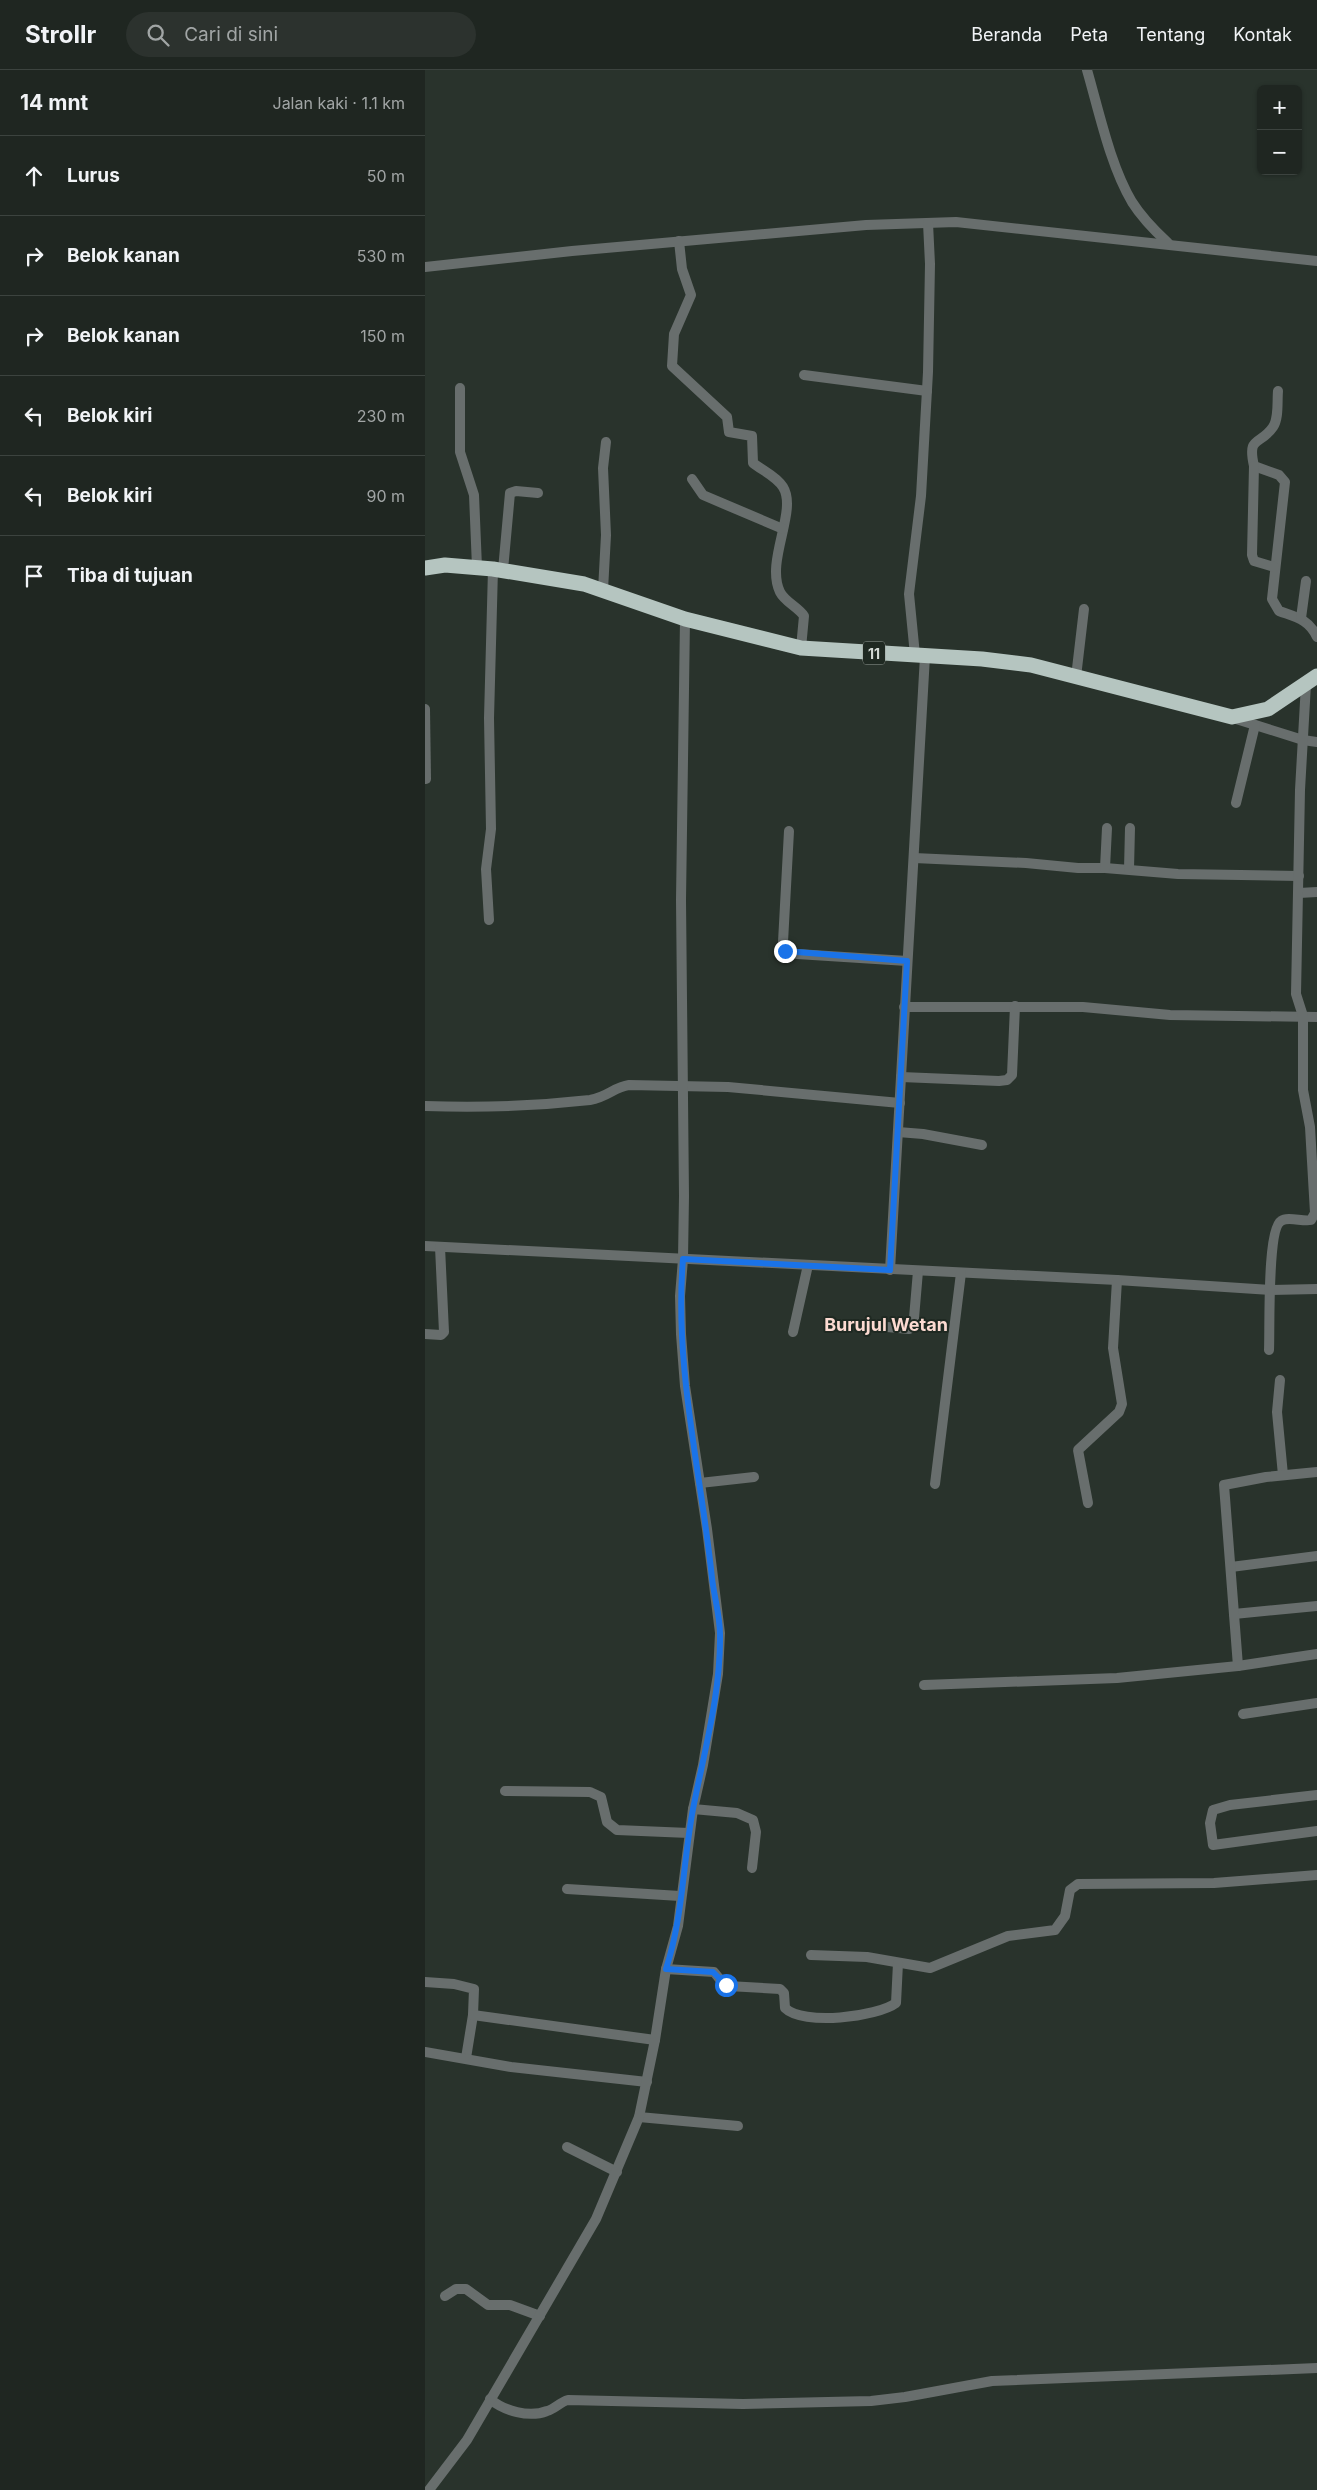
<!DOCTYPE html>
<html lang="id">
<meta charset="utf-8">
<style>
:root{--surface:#1f2621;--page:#2c322e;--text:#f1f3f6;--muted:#a1a5a5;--line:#3c433f}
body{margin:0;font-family:Inter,sans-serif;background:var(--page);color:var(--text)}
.controls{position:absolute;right:15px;top:15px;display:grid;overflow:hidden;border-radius:8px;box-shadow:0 1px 4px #0004}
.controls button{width:45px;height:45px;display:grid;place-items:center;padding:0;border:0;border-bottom:1px solid var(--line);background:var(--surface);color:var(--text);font:25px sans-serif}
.stop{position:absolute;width:15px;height:15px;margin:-11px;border:4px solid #1a73e8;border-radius:50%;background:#fff}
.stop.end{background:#1a73e8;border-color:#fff;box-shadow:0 1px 5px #0008}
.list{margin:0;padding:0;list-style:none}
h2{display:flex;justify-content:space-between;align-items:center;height:65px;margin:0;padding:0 20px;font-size:21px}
h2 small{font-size:16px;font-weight:400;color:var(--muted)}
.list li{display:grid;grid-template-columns:32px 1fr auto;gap:15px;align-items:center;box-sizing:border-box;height:80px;padding:0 20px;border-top:1px solid var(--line)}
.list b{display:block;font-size:19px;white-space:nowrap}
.list em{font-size:16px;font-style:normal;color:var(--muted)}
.icon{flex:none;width:28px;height:28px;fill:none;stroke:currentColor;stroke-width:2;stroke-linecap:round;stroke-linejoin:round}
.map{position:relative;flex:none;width:892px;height:2420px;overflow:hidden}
header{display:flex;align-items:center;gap:30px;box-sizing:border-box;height:70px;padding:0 25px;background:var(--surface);border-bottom:1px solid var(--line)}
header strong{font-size:24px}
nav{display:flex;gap:28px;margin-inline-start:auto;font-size:18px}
.search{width:350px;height:45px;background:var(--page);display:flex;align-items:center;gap:12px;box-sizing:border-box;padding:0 18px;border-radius:28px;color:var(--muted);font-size:19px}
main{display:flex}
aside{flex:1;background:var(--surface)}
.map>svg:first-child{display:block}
</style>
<header>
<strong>Strollr</strong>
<div class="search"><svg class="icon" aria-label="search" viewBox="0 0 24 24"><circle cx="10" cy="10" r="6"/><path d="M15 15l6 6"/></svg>Cari di sini</div>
<nav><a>Beranda</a><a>Peta</a><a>Tentang</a><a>Kontak</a></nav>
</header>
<main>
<aside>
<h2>14 mnt<small>Jalan kaki · 1.1 km</small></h2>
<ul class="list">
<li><svg class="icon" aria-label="ahead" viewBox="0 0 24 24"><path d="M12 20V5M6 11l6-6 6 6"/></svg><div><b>Lurus</b></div><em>50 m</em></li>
<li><svg class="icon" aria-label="right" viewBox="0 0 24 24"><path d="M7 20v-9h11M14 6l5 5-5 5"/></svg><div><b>Belok kanan</b></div><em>530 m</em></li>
<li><svg class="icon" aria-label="right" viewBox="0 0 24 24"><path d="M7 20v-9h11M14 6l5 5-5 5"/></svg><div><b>Belok kanan</b></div><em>150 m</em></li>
<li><svg class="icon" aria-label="left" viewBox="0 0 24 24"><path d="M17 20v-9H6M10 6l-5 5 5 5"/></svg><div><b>Belok kiri</b></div><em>230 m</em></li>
<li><svg class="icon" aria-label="left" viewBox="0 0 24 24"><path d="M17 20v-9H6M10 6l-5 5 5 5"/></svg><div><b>Belok kiri</b></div><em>90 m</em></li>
<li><svg class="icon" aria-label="arrive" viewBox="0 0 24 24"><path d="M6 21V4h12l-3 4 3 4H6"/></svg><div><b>Tiba di tujuan</b></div></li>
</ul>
</aside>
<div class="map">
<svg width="892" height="2420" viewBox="0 0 892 2420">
<rect width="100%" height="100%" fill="#29332c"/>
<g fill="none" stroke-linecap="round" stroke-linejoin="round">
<g stroke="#686e6d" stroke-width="10">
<path d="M 662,0 C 674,41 685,95 707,132 C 717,148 730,161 743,173"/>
<path d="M 254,171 L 257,199 L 266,225 L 249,264 L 247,296 L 302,347 L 304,362 L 327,366 L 328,393 C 338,401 351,406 358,417 C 373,441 340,491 355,522 C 360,532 373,537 379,546 L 376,578"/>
<polyline points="0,197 147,181 441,155 531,152 892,191"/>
<polyline points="379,305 502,321"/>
<polyline points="35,318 35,382 49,425 52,497"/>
<path d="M 853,321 C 852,332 854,348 848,357 C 835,376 822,365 829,396 L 854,405 L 860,412 L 847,529 L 854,541 C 870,547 884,549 892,567"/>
<polyline points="829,396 827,485 829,491 849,497"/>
<polyline points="267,409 278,425 358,459"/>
<polyline points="78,500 85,423 91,421 113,423"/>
<polyline points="178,520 181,465 178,398 181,372"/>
<polyline points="876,548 881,511"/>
<polyline points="490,585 484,524 496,426 503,302 505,194 503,153"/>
<polyline points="651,607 659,539"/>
<polyline points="0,639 1,709"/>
<polyline points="808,648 878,670 892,672"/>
<polyline points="811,733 830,655"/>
<polyline points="364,761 358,872 360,881 372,884 482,891"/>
<polyline points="489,788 601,793 653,798 680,798 753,804 874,806"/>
<polyline points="680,798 682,758"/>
<polyline points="704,799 705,758"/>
<polyline points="874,823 892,822"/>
<polyline points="64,850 61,799 66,759 64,648 68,499"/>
<polyline points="479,937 658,937 745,945 892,947"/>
<polyline points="476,1007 574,1011 582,1010 587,1005 590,936"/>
<path d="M 0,1036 C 54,1038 111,1036 165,1030 C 183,1027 189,1017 204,1015 L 303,1017 L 475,1033"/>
<polyline points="473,1062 498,1064 557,1075"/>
<polyline points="0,1176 692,1210 846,1220 892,1219"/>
<polyline points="465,1200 500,586"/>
<polyline points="440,1255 484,1259 489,1248 493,1201"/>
<polyline points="368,1262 383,1195"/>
<polyline points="0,1264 16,1265 19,1262 15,1177"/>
<path d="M 844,1280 C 845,1260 842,1159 856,1151 C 863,1146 878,1152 886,1150 L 890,1143 L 885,1057 L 878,1020 L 878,946 L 871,924 L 875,720 L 881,614"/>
<polyline points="855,1310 852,1342 858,1405"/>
<polyline points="275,1413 329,1407"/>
<polyline points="510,1414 536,1203"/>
<polyline points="663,1433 653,1380 694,1342 697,1334 688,1278 692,1210"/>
<polyline points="806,1497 892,1486"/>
<polyline points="809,1544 892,1536"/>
<polyline points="813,1596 799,1415 841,1407 892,1402"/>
<polyline points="499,1615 692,1608 813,1596 892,1584"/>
<polyline points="818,1644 892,1633"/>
<polyline points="80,1721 165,1722 176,1727 182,1752 192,1760 264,1763"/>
<polyline points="892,1725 805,1735 788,1740 785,1753 788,1775 892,1761"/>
<polyline points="268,1739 312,1743 328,1750 331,1762 327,1798"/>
<polyline points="142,1819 255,1826"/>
<polyline points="386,1885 442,1887 505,1898 583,1866 630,1860 640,1846 645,1820 653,1814 789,1813 892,1805"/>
<path d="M 241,1899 L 289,1902 L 297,1912 L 303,1916 L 355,1919 L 359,1923 L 360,1938 C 378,1956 452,1947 471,1933 L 473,1893"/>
<polyline points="0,1912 29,1914 49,1919 48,1945 41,1988"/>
<polyline points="48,1945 230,1970"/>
<polyline points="0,1982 86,1997 222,2012"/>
<polyline points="214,2047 313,2056"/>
<polyline points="142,2077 192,2102"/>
<polyline points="20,2226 31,2219 41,2219 63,2235 85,2235 115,2246"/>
<path d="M 65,2329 C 79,2341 104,2348 122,2341 C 130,2339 135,2332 143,2330 L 318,2334 L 446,2331 L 480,2327 L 567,2311 L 892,2298"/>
<polyline points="4,2420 42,2370 171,2149 214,2047 230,1970 241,1899 253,1856 268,1739 278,1695 293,1604 295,1563 282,1459 260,1316 256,1264 255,1226 258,1189 259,1126 256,830 260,549"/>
</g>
<polyline stroke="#b5c5c0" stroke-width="15" points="0,498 20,495 68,499 159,514 260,549 376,578 557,589 606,595 807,647 843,639 892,606"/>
</g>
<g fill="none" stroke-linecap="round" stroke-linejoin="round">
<path stroke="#1a73e8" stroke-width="6" d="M 301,1915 L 288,1902 L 241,1899 C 258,1847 258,1792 268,1739 C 279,1682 296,1623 295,1564 C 295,1546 289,1526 287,1508 C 276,1402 249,1297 258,1189 L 465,1200 L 482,891 L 360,881"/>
</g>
<g text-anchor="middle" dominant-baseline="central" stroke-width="4" stroke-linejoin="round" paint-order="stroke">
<rect fill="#1f2922" stroke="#9da49f" stroke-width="1" x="438" y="571.5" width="22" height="23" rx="4"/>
<g font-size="14" font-weight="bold" fill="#d3d9d5">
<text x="449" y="583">11</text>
</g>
<g font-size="18" font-weight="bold" fill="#fddbd2" stroke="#1f2922">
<text x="461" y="1254">Burujul Wetan</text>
</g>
</g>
</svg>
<div class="controls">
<button>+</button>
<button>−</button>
</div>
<div class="stop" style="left:301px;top:1915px"></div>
<div class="stop end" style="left:360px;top:881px"></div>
</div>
</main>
